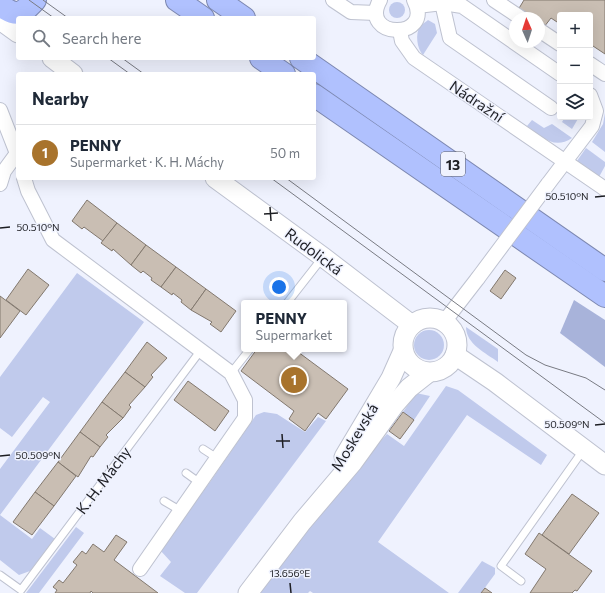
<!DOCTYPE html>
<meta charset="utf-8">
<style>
:root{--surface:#fff;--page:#f6f6f7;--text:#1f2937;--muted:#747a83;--line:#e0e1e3;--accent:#a8732c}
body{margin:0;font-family:Commissioner,sans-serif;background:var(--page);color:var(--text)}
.controls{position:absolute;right:12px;top:12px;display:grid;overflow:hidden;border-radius:4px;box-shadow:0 4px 16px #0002}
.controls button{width:36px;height:36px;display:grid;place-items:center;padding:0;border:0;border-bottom:1px solid var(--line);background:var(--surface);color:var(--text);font:20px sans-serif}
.compass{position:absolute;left:509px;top:12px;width:36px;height:36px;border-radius:50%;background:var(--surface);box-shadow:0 4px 16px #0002;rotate:357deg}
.you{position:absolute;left:279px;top:287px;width:14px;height:14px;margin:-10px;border:3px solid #fff;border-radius:50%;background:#1a73e8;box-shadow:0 0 0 6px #1a73e833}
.badge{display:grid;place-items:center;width:26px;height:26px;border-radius:50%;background:var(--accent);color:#fff;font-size:13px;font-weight:700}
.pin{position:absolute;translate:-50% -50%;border:2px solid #fff;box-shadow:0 1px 4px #0006}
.popup{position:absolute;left:241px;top:300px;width:106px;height:52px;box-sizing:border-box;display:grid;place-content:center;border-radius:4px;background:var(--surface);filter:drop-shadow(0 1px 3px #0005);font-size:13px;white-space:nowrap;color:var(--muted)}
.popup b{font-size:15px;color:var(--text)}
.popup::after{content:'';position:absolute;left:50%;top:100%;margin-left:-8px;border:8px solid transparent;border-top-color:var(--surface)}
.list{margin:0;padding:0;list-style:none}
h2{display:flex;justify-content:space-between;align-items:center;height:52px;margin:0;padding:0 16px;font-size:17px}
h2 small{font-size:13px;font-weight:400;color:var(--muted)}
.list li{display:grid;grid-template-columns:26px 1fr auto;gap:12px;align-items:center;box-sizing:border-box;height:56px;padding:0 16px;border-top:1px solid var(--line)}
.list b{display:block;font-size:15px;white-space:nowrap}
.list p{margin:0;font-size:13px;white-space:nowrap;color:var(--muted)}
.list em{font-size:13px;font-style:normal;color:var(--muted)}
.icon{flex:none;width:22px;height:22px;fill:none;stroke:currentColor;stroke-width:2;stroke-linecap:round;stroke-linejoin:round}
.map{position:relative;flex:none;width:605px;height:593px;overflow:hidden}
.search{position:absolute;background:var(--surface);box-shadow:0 4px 16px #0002;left:16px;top:16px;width:300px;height:44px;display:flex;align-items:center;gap:10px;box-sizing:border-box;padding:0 14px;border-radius:4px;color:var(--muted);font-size:15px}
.panel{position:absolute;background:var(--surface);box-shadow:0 4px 16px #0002;left:16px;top:72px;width:300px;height:108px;border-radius:4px}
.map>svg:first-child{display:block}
</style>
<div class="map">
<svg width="605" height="593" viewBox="0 0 605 593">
<rect width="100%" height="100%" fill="#eff2fe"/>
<g fill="#c0caec">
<circle cx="397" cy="10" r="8"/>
<path d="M 428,20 L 435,24 L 437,33 L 423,55 C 417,49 415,34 420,26 C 422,24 426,22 428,20 Z"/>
<polygon points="605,113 605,152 592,142 603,124"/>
<polygon points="565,117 579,117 572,129 562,122"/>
<path d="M 532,120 L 544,128 L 552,124 L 572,138 C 554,150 542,137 527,126 Z"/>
<polygon points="586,148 605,162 605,166 599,177 577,161"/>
<polygon points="77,273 144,322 0,515 0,469 50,402 43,397 12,437 0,428 0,377"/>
<path d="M 466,327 L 498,349 L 498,362 C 486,353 466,344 466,327 Z"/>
<circle cx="429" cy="345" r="15"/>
<polygon points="446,386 458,390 547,455 541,465 467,415 378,542 449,593 313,593 310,591 308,593 260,593 343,482 387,434 404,446"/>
<polygon points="416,393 430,396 414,420 403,412"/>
<polygon points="264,412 277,414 305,432 318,417 326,421 197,593 185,593 160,576 171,562 160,550 210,482 256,415"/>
<polygon points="0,515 32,539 40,528 55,539 30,571 19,575 0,560"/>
<polygon points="76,527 84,533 39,593 26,593"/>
<polygon points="482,561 495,568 495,574 481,593 458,593"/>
</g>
<polygon fill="#a8b3da" points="574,300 605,320 605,367 560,333"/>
<g fill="#c9beb3" stroke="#82786e">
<polygon points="524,0 605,0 605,54 590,44 590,15 560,15 560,24 551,18 544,27 539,24 539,18 530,18 518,10"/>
<polygon points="87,200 117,223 103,241 84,227 82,229 72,221"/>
<polygon points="117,223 146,245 131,265 113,249 112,251 101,243"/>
<polygon points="146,245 176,267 161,287 151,280 152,278 143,271 141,273 131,265"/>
<polygon points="176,267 206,289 191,310 181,302 182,300 173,293 172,295 161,287"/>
<polygon points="28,269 49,285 26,315 6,300"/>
<polygon points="505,270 516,278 501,299 490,291"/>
<polygon points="206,289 236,311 221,332 210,324 212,322 191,310"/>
<polygon points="0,296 20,311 0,338"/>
<polygon points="147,342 167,358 151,375 153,377 145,387 125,372"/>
<polygon points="257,349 294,349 348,389 326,419 318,413 305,431 289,419 294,411 241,371"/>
<polygon points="125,372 145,387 129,405 131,407 123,418 102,402"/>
<polygon points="188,381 229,411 215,431 174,400"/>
<polygon points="102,402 123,418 106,435 108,437 100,447 80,432"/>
<polygon points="403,412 414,420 400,439 389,431"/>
<polygon points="80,432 100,447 93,457 91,456 78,477 58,462"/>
<polygon points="58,462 76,476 54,506 35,492"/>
<polygon points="35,492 54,506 32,535 13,522"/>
<polygon points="572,494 599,513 569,554 542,535"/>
<polygon points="539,533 592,571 577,591 575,590 572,593 530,593 546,569 525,554"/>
<polygon points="116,535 127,542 114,560 158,593 93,593 91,591 90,593 55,593 57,590 53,587 59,580 63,583 77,565 73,562 82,551 86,554 93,544 104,552"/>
<polygon points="485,588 492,593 481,593"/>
</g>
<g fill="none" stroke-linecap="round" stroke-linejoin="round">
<g stroke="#bec2d0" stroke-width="9">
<g id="lane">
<polyline points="287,303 323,257"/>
<polyline points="231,373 250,349"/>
<polyline points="203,449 217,458"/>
<polyline points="186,473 200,483"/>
<polyline points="164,501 181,511"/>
<polyline points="0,575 21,590 201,350"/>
<polyline points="521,581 501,566 584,449"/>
</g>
</g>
<g stroke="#bec2d0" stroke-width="16">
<g id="street">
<polyline points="333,0 351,12 376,13"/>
<path d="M 380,0 C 358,39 435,41 414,0"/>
<polyline points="494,0 521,18"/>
<polyline points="442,3 450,38 551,108"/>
<polyline points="417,6 443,3 462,6 560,74"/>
<polyline points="539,30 560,44"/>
<polyline points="400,31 402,41 414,58 605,189"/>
<polyline points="590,64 605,74"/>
<polyline points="0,110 18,156"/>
<polyline points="24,178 28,191 53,240 231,373 245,400 245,418 140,569"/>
<polyline points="0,184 4,171 18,152"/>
<polyline points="548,184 592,126 596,111 590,95"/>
<polyline points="444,322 478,278"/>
</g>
</g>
<g stroke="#bec2d0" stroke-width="21">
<g id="secondary">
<polyline points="0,20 18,33"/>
<polyline points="52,58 73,74"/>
<polyline points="215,178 323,257 412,325"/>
<circle cx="430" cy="345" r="27"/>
<polyline points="455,355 495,382 605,465"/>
<polyline points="344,457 391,378 403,351"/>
<polyline points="248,593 302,522 353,462 395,404 409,388 428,373"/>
</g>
</g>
<g stroke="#7d88b1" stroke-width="24">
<g id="highway">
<polyline points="177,0 203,18"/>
<polyline points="218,0 244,18"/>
<path d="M 0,5 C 17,18 22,14 35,0"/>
<polyline points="261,58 284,74"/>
<polyline points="301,58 605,270"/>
<polyline points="314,95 605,296"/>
</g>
</g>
<use href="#lane" stroke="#fff" stroke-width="7"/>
<use href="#street" stroke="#fff" stroke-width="14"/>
<use href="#secondary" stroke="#fff" stroke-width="19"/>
<use href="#highway" stroke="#b0c1fe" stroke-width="22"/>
<g stroke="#797b83" stroke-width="1">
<polyline points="29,0 54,18"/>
<polyline points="43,0 68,18"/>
<polyline points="108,58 130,74"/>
<polyline points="122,58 144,74"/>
<polyline points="271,178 605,423"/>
<polyline points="286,178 526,355 545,365 586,378 605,390"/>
</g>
<g stroke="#bec2d0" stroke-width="16" stroke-linecap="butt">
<polyline id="street-bridge" points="478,278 548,184"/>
</g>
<use href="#street-bridge" stroke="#fff" stroke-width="14"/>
</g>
<path fill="none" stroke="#1d1e23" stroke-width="1.5" d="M 595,197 L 605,196M 270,207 L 271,221M 264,214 L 278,213M 0,228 L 10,227M 595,425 L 605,424M 282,434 L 283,448M 276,441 L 290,441M 0,456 L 10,455M 290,583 L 291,593"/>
<g text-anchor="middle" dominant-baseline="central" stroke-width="3" stroke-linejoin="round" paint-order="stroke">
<rect fill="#eff2fe" stroke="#5c5e65" stroke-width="1" x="441" y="152" width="24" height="24" rx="3"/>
<g font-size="14" font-weight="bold" fill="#1d1e23">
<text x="453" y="164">13</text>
</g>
<g font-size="15" fill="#1d1e23" stroke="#eff2fe">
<text transform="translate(477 101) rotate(34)">Nádražní</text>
<text transform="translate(314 251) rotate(37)">Rudolická</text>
<text transform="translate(354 437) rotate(-59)">Moskevská</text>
<text transform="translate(103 480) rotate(-53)">K. H. Máchy</text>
</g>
</g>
<g font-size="10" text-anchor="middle" fill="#1d1e23" stroke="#eff2fe" stroke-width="3" stroke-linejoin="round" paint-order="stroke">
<text x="567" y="200">50.510°N</text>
<text x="38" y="231">50.510°N</text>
<text x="567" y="428">50.509°N</text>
<text x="38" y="459">50.509°N</text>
<text x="290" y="577">13.656°E</text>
</g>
</svg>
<div class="controls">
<button>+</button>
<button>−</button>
<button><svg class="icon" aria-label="layers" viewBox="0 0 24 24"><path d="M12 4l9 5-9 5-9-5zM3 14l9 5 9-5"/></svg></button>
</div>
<svg class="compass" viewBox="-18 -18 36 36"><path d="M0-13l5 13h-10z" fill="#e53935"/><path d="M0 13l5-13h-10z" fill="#747a83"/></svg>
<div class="you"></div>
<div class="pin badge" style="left:294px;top:380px">1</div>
<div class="popup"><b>PENNY</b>Supermarket</div>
<div class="search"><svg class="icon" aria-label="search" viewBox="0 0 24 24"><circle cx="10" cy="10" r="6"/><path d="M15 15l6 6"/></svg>Search here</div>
<section class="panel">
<h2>Nearby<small></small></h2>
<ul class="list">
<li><span class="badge">1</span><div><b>PENNY</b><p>Supermarket · K. H. Máchy</p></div><em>50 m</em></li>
</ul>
</section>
</div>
